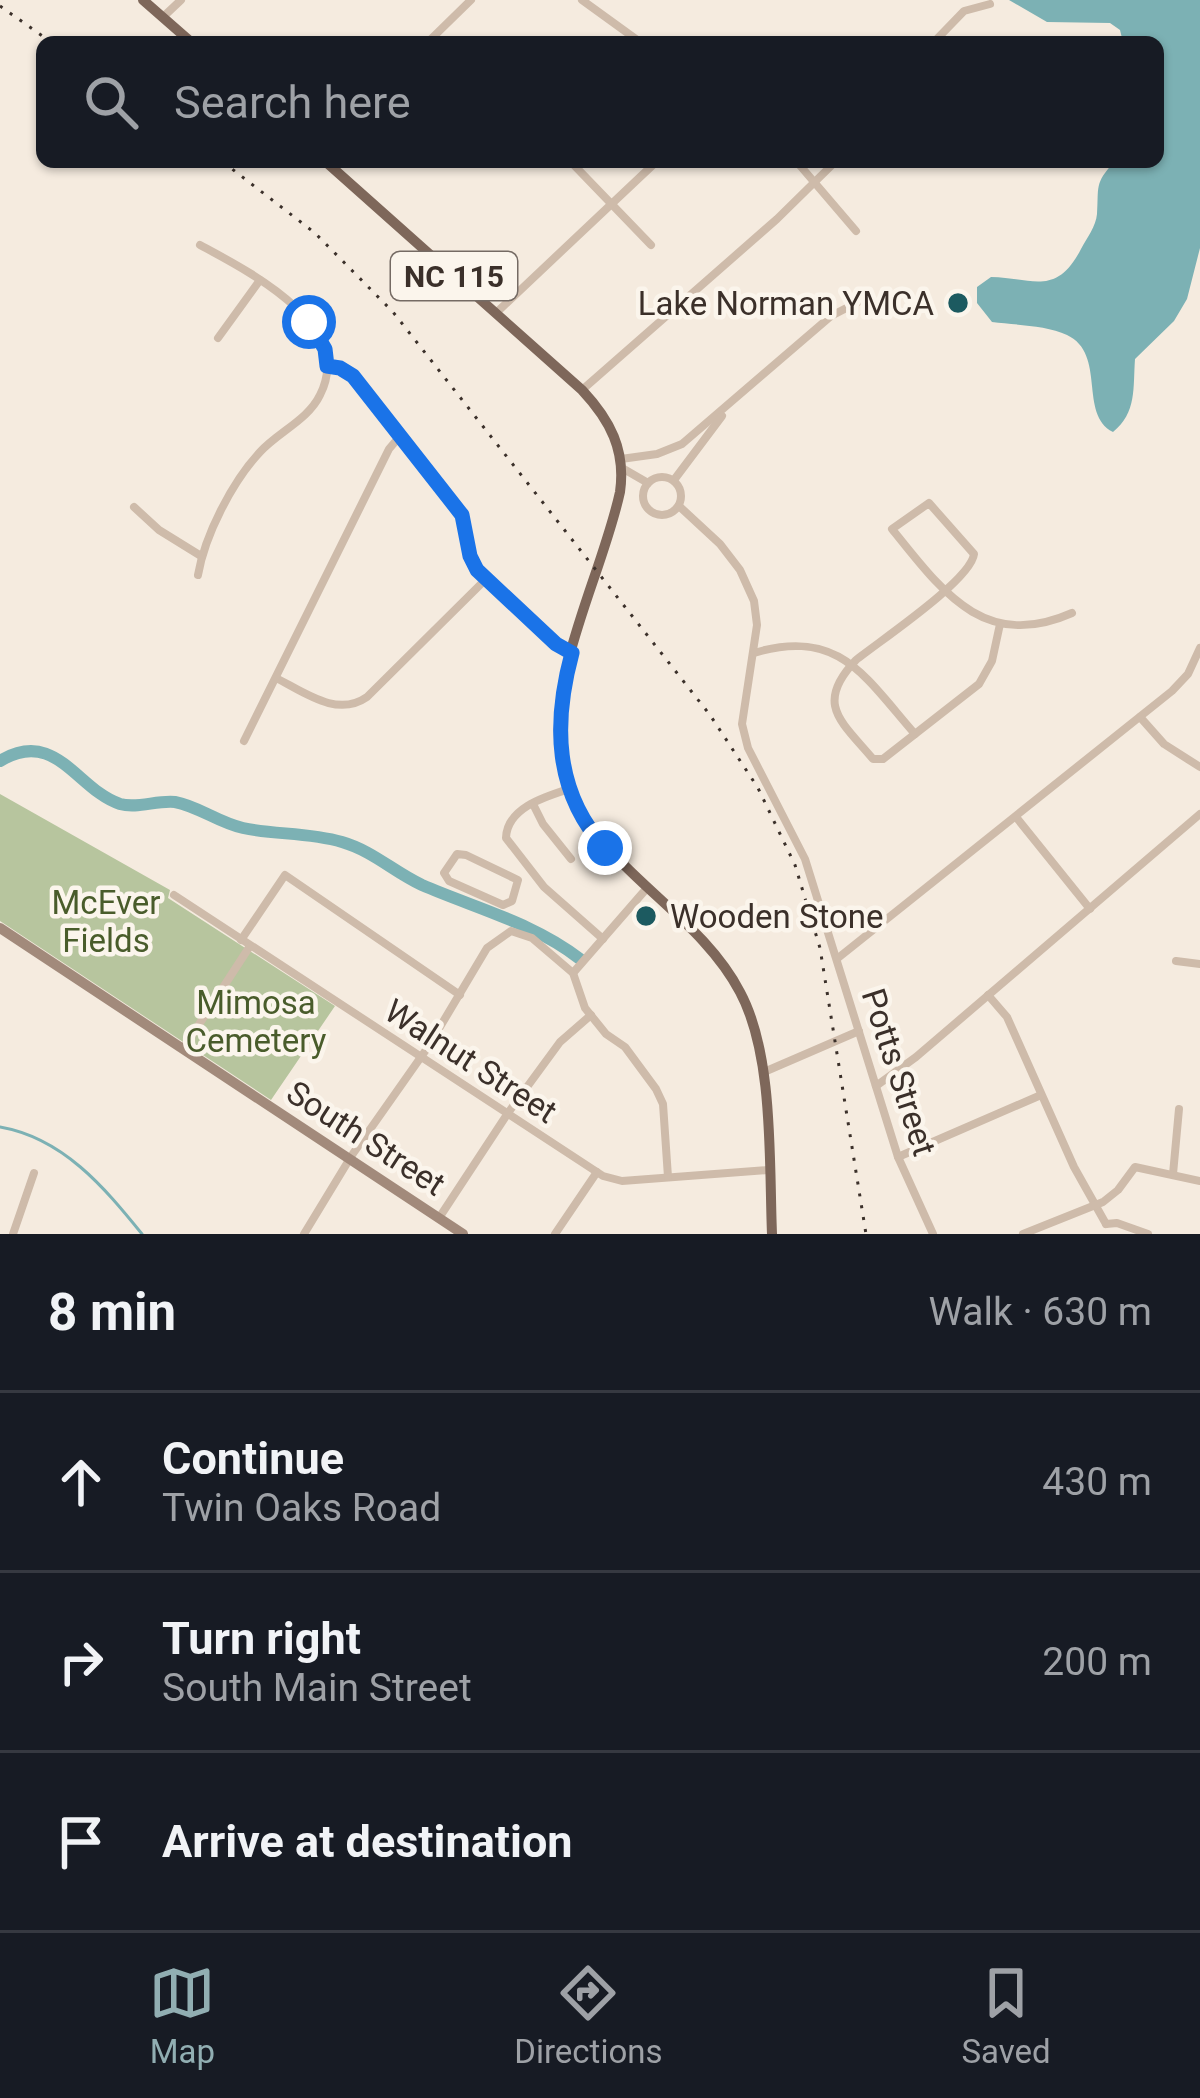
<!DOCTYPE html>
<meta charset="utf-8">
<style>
:root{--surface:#171b24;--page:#242831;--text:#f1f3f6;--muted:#9ea1a6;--line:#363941;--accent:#91aeb2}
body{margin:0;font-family:Roboto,sans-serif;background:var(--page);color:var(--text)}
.stop{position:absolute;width:36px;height:36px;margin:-27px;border:9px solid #1a73e8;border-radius:50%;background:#fff}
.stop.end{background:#1a73e8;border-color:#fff;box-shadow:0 3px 12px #0008}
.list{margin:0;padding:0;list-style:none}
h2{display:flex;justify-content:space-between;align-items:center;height:156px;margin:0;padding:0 48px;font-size:51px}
h2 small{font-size:39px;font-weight:400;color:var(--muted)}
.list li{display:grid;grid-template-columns:78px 1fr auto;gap:36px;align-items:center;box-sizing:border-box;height:180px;padding:0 48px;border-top:3px solid var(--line)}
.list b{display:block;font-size:45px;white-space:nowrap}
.list p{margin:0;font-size:39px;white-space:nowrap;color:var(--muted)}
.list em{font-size:39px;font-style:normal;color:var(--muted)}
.icon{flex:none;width:66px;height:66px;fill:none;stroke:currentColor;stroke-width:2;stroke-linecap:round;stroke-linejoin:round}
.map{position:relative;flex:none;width:1200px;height:1234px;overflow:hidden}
.search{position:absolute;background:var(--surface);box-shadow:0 3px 9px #0004;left:36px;right:36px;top:36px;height:132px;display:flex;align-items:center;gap:30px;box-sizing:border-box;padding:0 42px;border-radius:18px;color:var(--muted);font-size:45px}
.sheet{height:696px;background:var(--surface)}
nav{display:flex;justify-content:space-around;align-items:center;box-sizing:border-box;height:168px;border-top:3px solid var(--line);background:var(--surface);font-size:33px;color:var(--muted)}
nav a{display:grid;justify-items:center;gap:6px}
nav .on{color:var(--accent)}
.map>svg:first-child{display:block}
</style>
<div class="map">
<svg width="1200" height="1234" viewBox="0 0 1200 1234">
<rect width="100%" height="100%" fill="#f5ebdf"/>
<polygon fill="#b7c59e" points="0,794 170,890 168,898 335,1006 271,1100 0,921"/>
<path fill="#7cb1b4" d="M 1009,0 L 1200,0 L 1200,248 L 1187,299 L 1174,321 L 1135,359 C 1133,387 1137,413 1113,432 C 1078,414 1107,354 1067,335 C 1046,325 1015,325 992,322 L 977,303 L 977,287 L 991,277 C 1033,278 1056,297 1081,249 C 1087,238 1096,226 1097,214 C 1099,187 1094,184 1114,162 L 1158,162 L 1158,42 L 1123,42 L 1120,30 L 1110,23 L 1047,22 Z"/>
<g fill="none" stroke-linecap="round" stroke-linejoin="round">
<path stroke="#7cb1b4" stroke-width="3" d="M 0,1127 C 63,1138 104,1187 142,1234"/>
<path stroke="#7cb1b4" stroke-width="12" d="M 0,761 C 56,727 77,790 120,804 C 137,809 157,800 175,802 C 198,806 219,823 243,828 C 275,835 308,832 342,842 C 373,851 394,872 422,885 C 475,908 534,923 580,959"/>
<g stroke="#cebbaa" stroke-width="8">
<polyline points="582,0 640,42"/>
<polyline points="163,17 181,0"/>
<polyline points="428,42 471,0"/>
<polyline points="934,42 964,11 990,4"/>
<polyline points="571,162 651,245"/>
<polyline points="797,162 856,231"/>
<polyline points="496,313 656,162"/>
<polyline points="218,338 260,280"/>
<path d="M 327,366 L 340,367 L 353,376 L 452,501 C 468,524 463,548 477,570 L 556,644 L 571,653"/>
<polyline points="582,390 777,219 835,162"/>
<polyline points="621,459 657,454 682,444 831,316 860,301"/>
<polyline points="622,468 648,483"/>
<circle cx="662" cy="496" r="19"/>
<polyline points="674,480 722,416"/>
<polyline points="679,506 720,544 740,570 754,601 757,625 742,724 748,748 805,859 898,1157 933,1234"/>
<polyline points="134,507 159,530 201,556"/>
<path d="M 198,575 C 205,535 232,482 260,452 C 278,432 308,420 320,395 C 356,325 248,271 200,245"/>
<path d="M 1000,624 L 992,661 L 979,684 L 883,759 L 873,759 C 841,721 814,704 856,660 C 881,640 971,580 974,554 L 929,503 L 892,529 C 942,591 984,652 1072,613"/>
<path d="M 754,653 C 839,627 865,677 915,734"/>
<path d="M 276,678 C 304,692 337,718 367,697 L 486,579"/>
<polyline points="1140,717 1164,744 1200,767"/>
<polyline points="244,741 389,449 400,436"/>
<path d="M 569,789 C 544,797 507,808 506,838 L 544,887 L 603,939"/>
<polyline points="533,804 543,824 571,859"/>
<polyline points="1016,817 1090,909"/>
<polygon points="457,854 466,855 518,880 512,901 503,905 449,881 444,873"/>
<polyline points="174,895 603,1176 622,1181 768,1170"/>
<polyline points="241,940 285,875 460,995"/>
<polyline points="838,958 1172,691 1188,674 1200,648"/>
<polyline points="1176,961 1200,964"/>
<polyline points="573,973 647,888"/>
<polyline points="988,995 1007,1017 1074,1167 1106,1224"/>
<polyline points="183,1049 250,946"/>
<polyline points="764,1072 859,1031"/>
<polyline points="876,1086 916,1057 1200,814"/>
<polyline points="898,1157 1041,1095"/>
<polyline points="1173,1174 1179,1109"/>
<polyline points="439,1218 508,1113 560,1042 591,1015"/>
<polyline points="1106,1224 1117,1223 1148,1234"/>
<polyline points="13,1234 34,1173"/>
<polyline points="304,1234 352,1155 428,1047 487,948 511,931 532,938 573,973 585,1008 606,1034 625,1047 656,1089 663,1104 668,1177"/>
<polyline points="555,1234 597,1172"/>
<polyline points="1023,1234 1103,1202 1118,1190 1135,1167 1200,1181"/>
</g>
<polyline stroke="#a28a7b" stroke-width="10" points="0,928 463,1234"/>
<g stroke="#7e675a" stroke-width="10">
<polyline points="143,0 191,42"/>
<path d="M 326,162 L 582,390 C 610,420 626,450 620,492 C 603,570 555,659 559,739 C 565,856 691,898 740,992 C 774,1055 769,1162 772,1234"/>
</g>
<g stroke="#3b302a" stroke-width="3" stroke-dasharray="3 9" stroke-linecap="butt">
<polyline points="0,6 51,42"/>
<polyline points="223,162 315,233 393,312 710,715 758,788 795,865 820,948 866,1234"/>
</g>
</g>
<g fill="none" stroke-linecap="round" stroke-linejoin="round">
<path stroke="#1a73e8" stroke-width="15" d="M 309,322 L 325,349 L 327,366 L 340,368 L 353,376 L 462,515 L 470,556 L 477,570 L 556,644 L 572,653 C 553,723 554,792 605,848"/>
</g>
<g fill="#1c5a60" stroke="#fbf5ec" stroke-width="4.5">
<circle cx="958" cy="303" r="12"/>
<circle cx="646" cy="916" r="12"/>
</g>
<g text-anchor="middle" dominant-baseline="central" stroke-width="9" stroke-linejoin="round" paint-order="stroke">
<rect fill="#fbf5ec" stroke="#756b64" stroke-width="3" x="391" y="252" width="126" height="48" rx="9"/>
<g font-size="30" font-weight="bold" fill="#3b302a">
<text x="454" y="276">NC 115</text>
</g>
<g font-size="33" fill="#3b302a" stroke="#fbf5ec" text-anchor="end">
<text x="934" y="303">Lake Norman YMCA</text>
<text x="670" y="916" text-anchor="start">Wooden Stone</text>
</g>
<g font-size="33" fill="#495c2b" stroke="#fbf5ec">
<text x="106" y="902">McEver<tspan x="106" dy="38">Fields</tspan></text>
<text x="256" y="1002">Mimosa<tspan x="256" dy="38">Cemetery</tspan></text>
</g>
<g font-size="33" fill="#3b302a" stroke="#fbf5ec">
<text transform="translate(471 1061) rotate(33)">Walnut Street</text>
<text transform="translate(899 1072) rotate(72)">Potts Street</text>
<text transform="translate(366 1138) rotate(33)">South Street</text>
</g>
</g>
</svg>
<div class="stop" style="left:309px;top:322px"></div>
<div class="stop end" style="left:605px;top:848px"></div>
<div class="search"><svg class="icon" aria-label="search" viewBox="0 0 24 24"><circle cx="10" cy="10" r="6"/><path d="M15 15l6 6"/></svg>Search here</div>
</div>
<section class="sheet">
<h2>8 min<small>Walk · 630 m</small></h2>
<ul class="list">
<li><svg class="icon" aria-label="ahead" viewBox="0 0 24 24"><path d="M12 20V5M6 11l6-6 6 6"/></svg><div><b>Continue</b><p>Twin Oaks Road</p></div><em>430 m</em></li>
<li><svg class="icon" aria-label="right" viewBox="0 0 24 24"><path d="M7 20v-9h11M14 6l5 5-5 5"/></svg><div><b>Turn right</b><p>South Main Street</p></div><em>200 m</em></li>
<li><svg class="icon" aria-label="arrive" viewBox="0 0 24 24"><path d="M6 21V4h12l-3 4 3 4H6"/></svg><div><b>Arrive at destination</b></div></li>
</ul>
</section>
<nav>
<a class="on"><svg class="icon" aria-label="map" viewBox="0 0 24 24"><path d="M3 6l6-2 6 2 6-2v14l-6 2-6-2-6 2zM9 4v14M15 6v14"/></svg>Map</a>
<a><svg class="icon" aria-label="directions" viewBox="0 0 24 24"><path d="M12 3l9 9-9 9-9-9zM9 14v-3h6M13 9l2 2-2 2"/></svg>Directions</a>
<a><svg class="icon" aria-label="saved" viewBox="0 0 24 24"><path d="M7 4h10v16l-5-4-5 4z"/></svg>Saved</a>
</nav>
